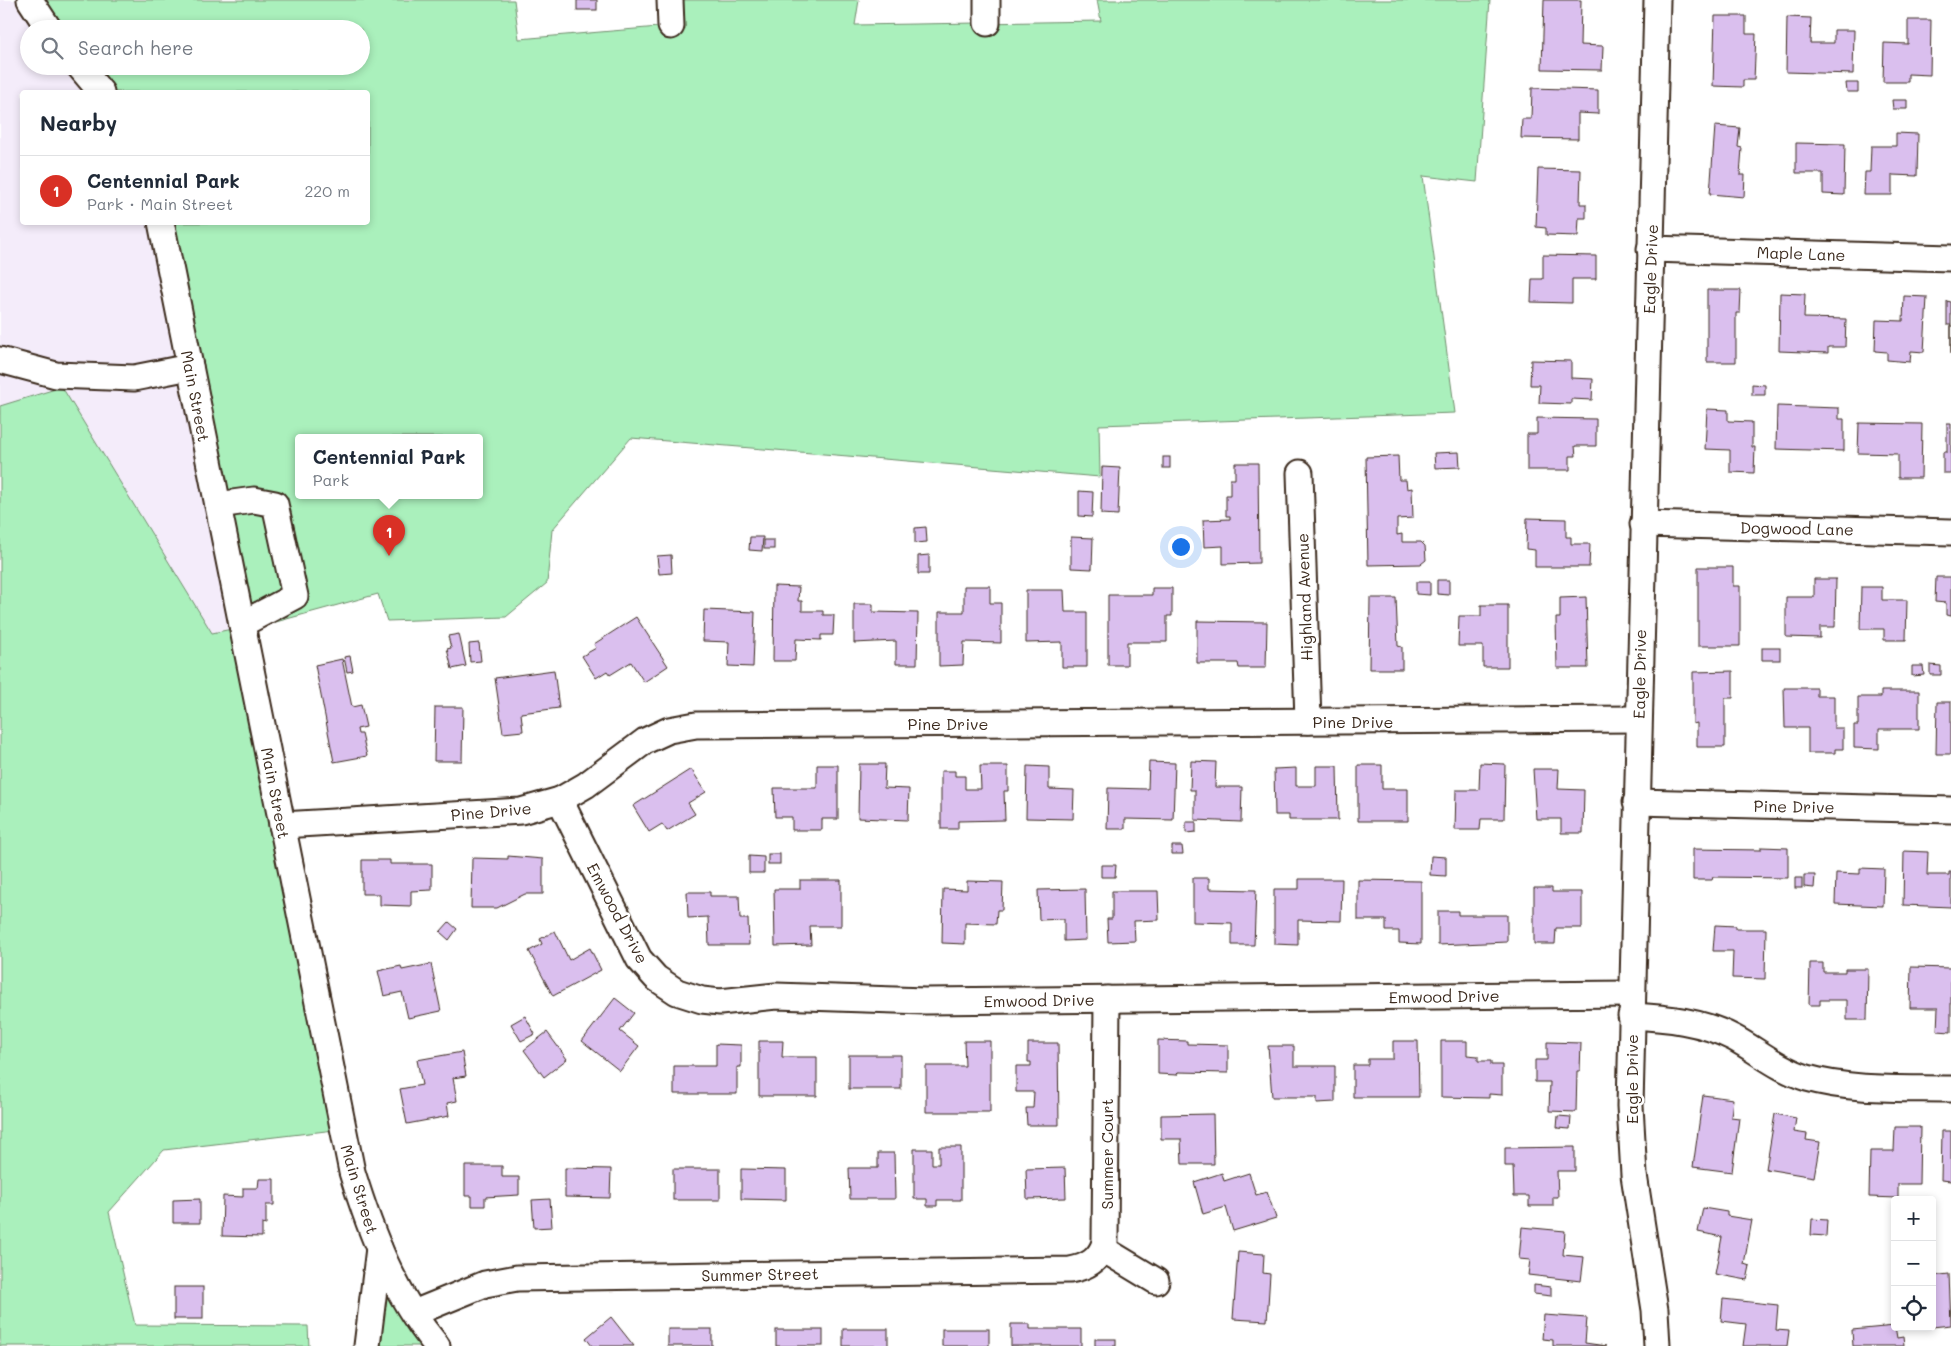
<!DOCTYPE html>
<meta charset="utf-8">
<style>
:root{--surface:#fff;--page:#f2f2f3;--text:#1f2937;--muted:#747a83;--line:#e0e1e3;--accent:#d93025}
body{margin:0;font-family:Mali,sans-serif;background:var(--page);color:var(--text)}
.controls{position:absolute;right:15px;bottom:15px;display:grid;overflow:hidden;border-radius:5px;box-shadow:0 2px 8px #0003}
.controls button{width:45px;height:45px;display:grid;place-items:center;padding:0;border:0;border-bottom:1px solid var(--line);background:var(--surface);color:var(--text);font:25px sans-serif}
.you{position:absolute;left:1180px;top:546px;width:18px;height:18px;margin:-12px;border:4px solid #fff;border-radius:50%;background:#1a73e8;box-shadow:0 0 0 8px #1a73e833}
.badge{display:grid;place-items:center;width:32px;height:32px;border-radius:50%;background:var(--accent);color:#fff;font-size:16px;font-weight:700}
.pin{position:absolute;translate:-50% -41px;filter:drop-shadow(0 1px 2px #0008)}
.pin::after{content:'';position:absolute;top:26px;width:18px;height:15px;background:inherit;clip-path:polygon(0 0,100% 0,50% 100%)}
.popup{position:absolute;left:295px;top:434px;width:188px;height:65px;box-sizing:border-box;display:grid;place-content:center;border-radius:5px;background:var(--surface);filter:drop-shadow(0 1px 4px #0005);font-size:16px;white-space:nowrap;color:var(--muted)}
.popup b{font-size:19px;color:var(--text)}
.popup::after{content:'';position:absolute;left:50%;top:100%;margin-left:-10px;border:10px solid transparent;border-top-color:var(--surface)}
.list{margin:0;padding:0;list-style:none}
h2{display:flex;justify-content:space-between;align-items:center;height:65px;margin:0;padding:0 20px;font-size:21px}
h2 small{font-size:16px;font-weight:400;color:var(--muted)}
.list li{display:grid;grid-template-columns:32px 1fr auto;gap:15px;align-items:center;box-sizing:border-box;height:70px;padding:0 20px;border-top:1px solid var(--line)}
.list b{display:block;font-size:19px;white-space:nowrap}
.list p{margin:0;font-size:16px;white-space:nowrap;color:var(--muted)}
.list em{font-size:16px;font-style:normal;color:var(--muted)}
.icon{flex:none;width:28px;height:28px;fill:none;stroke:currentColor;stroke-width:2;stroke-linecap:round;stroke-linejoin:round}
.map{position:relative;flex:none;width:1951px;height:1346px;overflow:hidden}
.search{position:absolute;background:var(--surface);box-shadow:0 2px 8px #0003;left:20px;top:20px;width:350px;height:55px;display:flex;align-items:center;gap:12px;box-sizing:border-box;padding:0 18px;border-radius:28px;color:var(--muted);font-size:19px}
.panel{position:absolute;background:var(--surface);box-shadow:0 2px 8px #0003;left:20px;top:90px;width:350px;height:135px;border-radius:5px}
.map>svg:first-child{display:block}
</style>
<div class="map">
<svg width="1951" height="1346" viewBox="0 0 1951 1346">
<rect width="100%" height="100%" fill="#fff"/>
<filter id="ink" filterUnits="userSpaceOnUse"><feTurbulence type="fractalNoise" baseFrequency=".02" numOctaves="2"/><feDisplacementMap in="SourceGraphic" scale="10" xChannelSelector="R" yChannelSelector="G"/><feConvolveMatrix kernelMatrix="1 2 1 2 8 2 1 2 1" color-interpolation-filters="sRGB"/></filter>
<g filter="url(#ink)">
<polygon fill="#f4ecfa" points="0,0 30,0 49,29 29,29 29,66 79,66 101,92 22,92 22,222 161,223 242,627 212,633 0,657"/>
<g fill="#aaf0bc" stroke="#728d6d" fill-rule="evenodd">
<path d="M 30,0 L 514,0 L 519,39 L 670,26 L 670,0 L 859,0 L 855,25 L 1101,21 L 1097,0 L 1490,0 L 1477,182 L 1423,176 L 1455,413 L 1099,425 L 1100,477 L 631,438 L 552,530 L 547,583 L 506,617 L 387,621 L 378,594 L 243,631 L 343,1129 L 164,1150 L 109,1212 L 135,1325 L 308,1326 L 309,1346 L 0,1346 L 0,406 L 62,387 L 212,633 L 242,627 L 161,223 L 368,222 L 368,92 L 101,92 L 79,66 L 361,66 L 361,29 L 49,29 ZM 299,437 L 479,437 L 479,495 L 299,495 Z"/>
<polygon points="379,1248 437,1346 367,1346"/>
</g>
<g fill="#dabfee" stroke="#3b2a1e">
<rect x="577" y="0" width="20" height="10"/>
<polygon points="1544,0 1581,0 1580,45 1603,46 1602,70 1542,69"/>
<polygon points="1715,16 1746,16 1746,34 1756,34 1754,80 1743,80 1743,87 1713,86"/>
<polygon points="1787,17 1811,18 1810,43 1834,43 1834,30 1854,30 1853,74 1786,72"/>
<polygon points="1908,20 1931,20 1930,75 1908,74 1908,82 1883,82 1884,43 1908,44"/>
<polygon points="1846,83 1858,83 1858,92 1847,92"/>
<polygon points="1532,88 1598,90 1598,114 1578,113 1578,139 1521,138 1522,119 1531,119"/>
<polygon points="1892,100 1907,100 1907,109 1893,109"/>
<polygon points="1715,126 1740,128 1738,147 1742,148 1740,175 1745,175 1744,197 1710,194"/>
<polygon points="1896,133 1918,134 1917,176 1892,175 1892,195 1864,195 1865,172 1870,172 1871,146 1896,146"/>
<polygon points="1796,143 1845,144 1844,195 1823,194 1823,173 1796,173"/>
<polygon points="1538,169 1581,170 1580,204 1586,204 1586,218 1579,218 1578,236 1546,235 1546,228 1536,227"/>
<polygon points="1543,255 1596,256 1596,279 1572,279 1572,303 1531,302 1532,279 1543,279"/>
<polygon points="1707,290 1741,290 1740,313 1736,313 1736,362 1707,362"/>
<polygon points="1780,293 1805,294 1804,318 1846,319 1845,347 1828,347 1828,353 1779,351"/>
<polygon points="1904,296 1927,297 1924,352 1911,351 1910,362 1887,360 1887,352 1875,351 1876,320 1903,321"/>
<polygon points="1947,301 1951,302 1951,353 1951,325 1947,325"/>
<polygon points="1531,360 1571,361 1571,378 1593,379 1592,400 1571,399 1571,404 1539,403 1540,385 1530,385"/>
<polygon points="1752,384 1765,385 1765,395 1752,395"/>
<polygon points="1777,406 1839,408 1839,419 1844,419 1844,451 1776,449"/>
<polygon points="1707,409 1728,410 1728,421 1752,422 1752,447 1755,447 1754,473 1730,472 1730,450 1705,449"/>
<polygon points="1537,418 1596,419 1596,446 1575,446 1576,456 1570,456 1570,470 1527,470 1527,434 1537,434"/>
<polygon points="1859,423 1922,424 1921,478 1898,478 1898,454 1858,453"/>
<polygon points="1947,423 1951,423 1951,473 1943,473 1943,452 1947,452"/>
<polygon points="1459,452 1460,467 1435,468 1434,453"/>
<polygon points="1398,456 1399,480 1406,480 1407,489 1412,488 1413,518 1397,519 1397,535 1402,534 1402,542 1421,542 1425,546 1426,560 1421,564 1368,565 1366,457"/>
<rect x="1163" y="457" width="7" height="11"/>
<polygon points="1235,463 1258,463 1259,563 1223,564 1223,546 1204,547 1203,520 1230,519 1230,516 1226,516 1226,495 1230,495 1230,479 1235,479"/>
<polygon points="1102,467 1120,468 1118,515 1101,514"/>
<polygon points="1079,491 1093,492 1092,517 1079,516"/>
<polygon points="1527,518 1566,519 1566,537 1571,537 1571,544 1590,544 1589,567 1535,567 1535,550 1526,549"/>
<polygon points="926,527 927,542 915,543 915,528"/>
<polygon points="750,537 763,537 762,551 749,550"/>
<polygon points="1071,537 1093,538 1092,569 1071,568"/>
<rect x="764" y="540" width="10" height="9"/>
<polygon points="671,555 672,573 659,574 657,556"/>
<polygon points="929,555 929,574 918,574 918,556"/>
<polygon points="1698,567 1733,567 1733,586 1740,586 1740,646 1698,646"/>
<polygon points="1936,577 1951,577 1951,616 1946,615 1946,603 1935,602"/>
<polygon points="1814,579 1836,579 1835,627 1820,627 1820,638 1786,637 1786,597 1814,597"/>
<polygon points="1437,580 1449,580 1449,595 1437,594"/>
<polygon points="1416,582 1430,582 1430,595 1416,594"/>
<polygon points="774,586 799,587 798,601 802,601 802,611 823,611 823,615 834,615 833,635 821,635 821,640 796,639 795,661 773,661"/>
<polygon points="964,586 990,586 990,603 1001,603 1001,643 964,642 963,665 939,666 939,612 964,612"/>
<polygon points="1861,587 1882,587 1882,600 1907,600 1906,640 1884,640 1884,629 1860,629"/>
<polygon points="1152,588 1172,588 1172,616 1167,616 1167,642 1127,642 1127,665 1108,665 1108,595 1152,595"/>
<polygon points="1026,590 1064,590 1065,612 1087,612 1087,667 1062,667 1062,642 1026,643"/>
<polygon points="1586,597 1588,668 1557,668 1556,618 1560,618 1560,598"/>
<polygon points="1370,598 1396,598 1398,646 1402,647 1402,669 1369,669"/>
<polygon points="854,604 873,604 873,612 918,613 917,664 896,664 896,641 854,643"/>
<polygon points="1481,605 1508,605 1508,667 1483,667 1483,646 1458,646 1459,616 1481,616"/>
<polygon points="704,610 755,612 753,667 728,666 729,642 703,641"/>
<polygon points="636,617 668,666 644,682 631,662 610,675 607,671 596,678 582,656 596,648 594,644"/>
<polygon points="1197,621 1267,622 1266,668 1239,668 1238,663 1197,663"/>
<polygon points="459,634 466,666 452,669 447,649 451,648 448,636"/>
<polygon points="479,643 481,661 470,662 469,644"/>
<rect x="1762" y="648" width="18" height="12"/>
<polygon points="350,656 353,671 347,672 344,657"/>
<polygon points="342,659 352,707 361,705 366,727 357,729 358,734 362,734 367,756 334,762 315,665"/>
<polygon points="1930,665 1941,666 1941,675 1930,675"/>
<polygon points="1912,666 1923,666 1924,675 1912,676"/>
<polygon points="554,670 559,708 521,713 523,731 503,733 495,678"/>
<polygon points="1733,671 1733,698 1725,698 1725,747 1697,747 1697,723 1693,724 1693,672"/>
<polygon points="1784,688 1817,688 1817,696 1834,696 1834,728 1843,728 1843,749 1835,749 1835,753 1808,753 1808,728 1785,728"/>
<polygon points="1881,691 1919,691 1919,729 1879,729 1879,749 1854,748 1854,725 1858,725 1858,697 1881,697"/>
<polygon points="1937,702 1951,702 1951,754 1936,754"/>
<polygon points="435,707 463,707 462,761 434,761"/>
<polygon points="1191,761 1216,762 1215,787 1242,787 1241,822 1195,820 1195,790 1190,790"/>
<polygon points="1149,762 1175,763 1173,820 1125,819 1125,829 1107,829 1108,788 1148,789"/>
<polygon points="1480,763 1505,764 1504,819 1481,819 1480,830 1455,830 1456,790 1479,790"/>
<polygon points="859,764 885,764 884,788 909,789 908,820 858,818"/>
<polygon points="817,765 838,765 838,819 822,819 822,830 792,830 792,817 775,817 774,788 817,788"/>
<polygon points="1358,765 1382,765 1382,789 1408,789 1408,821 1358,821"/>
<polygon points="980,766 1008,766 1008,791 1004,791 1005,820 958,821 958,829 941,829 941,771 955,771 955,776 965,776 965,789 981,789"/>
<polygon points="1027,766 1049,767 1049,789 1074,790 1073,819 1026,818"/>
<polygon points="1316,766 1337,766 1338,820 1289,820 1289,815 1275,815 1274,769 1296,768 1296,786 1316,786"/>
<polygon points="691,769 706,792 688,803 695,814 667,831 662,824 649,832 633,806"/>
<polygon points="1533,769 1559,769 1558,789 1584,790 1583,833 1561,833 1561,819 1536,819"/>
<polygon points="1186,822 1196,822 1196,832 1186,833"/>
<polygon points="1172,846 1182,846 1183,854 1172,854"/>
<polygon points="1761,847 1788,848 1788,878 1713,877 1712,880 1693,880 1693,849 1761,850"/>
<polygon points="1904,851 1928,852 1927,875 1949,875 1949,872 1951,872 1951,907 1903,905"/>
<rect x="768" y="854" width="12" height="10"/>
<polygon points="508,856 543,859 543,894 525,894 497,908 471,908 472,858 508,859"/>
<polygon points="749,856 764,857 764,873 749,873"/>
<polygon points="1431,856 1446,857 1446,876 1430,875"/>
<polygon points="362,860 390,860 390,864 432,864 432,890 411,891 411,906 380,905 380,894 362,894"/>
<polygon points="1101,865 1116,865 1115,877 1101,877"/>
<polygon points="1860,868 1884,869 1883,906 1835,904 1836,873 1860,874"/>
<polygon points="1804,875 1815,875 1814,888 1804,887"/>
<polygon points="1193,878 1209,878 1209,889 1256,890 1254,945 1232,945 1232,923 1193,922"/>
<rect x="1795" y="878" width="7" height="10"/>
<polygon points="1299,879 1342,879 1341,921 1298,920 1298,945 1274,944 1274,889 1299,889"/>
<polygon points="800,880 841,880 841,926 810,926 811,945 775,946 774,889 800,889"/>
<polygon points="1358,880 1421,881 1421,944 1399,943 1399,931 1386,931 1386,920 1358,920"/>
<polygon points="967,881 1003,882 1002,910 997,910 996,924 965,923 965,944 942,943 943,889 967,890"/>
<polygon points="1534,888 1552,888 1552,892 1582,892 1582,928 1556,928 1555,944 1534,944"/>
<polygon points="1085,889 1086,940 1064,941 1064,919 1039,920 1038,890"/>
<polygon points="1112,891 1158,891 1159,920 1134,921 1135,941 1108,942 1107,919 1112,919"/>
<polygon points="687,892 710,892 710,896 739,896 740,919 748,919 749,945 709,945 708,917 688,918"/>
<polygon points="1438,911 1458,911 1458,915 1507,915 1507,942 1438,945"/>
<polygon points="449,922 457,929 449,940 440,932"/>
<polygon points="1715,925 1736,926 1736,929 1766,929 1765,979 1732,978 1733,951 1713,951"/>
<polygon points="555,931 569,960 590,948 601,970 553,996 529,951 542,944 540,939"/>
<polygon points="1810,963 1823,963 1823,972 1845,972 1845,969 1868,969 1867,1020 1847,1020 1847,1000 1820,1000 1820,1005 1809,1005"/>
<polygon points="431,964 441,1011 408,1018 402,992 384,996 378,971 401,966 402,970"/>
<polygon points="1911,967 1951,968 1951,1032 1937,1031 1938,1008 1910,1008"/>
<polygon points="615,998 634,1013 620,1031 639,1046 620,1071 582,1041"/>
<polygon points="525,1016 535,1034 521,1041 511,1024"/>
<polygon points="547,1032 567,1059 544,1077 524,1050"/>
<polygon points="1158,1040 1187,1041 1187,1044 1228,1045 1228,1073 1178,1072 1177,1075 1158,1074"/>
<polygon points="759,1041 783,1041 782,1057 817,1057 817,1096 759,1096"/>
<polygon points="964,1041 990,1041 990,1112 926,1112 926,1066 965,1066"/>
<polygon points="1393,1041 1418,1041 1419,1097 1353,1097 1353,1065 1368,1065 1368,1059 1393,1059"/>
<polygon points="1441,1041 1467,1041 1467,1055 1478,1056 1478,1061 1491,1061 1491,1065 1502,1065 1502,1095 1489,1094 1489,1098 1441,1097"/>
<polygon points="1547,1042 1581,1043 1580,1071 1577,1071 1576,1112 1549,1111 1550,1082 1535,1082 1535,1060 1547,1060"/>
<polygon points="1028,1043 1058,1043 1059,1125 1027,1125 1026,1108 1033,1108 1034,1092 1016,1092 1016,1066 1031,1066 1031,1062 1028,1062"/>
<polygon points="716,1044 741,1045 741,1067 737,1067 737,1094 674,1094 674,1066 716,1066"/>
<polygon points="1268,1046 1294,1046 1294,1066 1335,1066 1335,1102 1317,1103 1317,1097 1272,1097"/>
<polygon points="462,1052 466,1076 453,1078 457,1101 447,1103 449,1116 407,1124 400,1089 422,1085 417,1060"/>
<rect x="849" y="1055" width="52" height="34"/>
<polygon points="1703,1095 1733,1099 1731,1117 1739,1118 1732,1172 1693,1167"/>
<polygon points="1213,1114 1214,1164 1182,1164 1181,1139 1161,1139 1161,1115"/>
<polygon points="1775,1114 1796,1118 1794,1132 1807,1134 1806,1140 1820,1142 1814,1177 1766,1169"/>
<polygon points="1558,1116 1571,1117 1570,1129 1557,1128"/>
<polygon points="1895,1127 1920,1127 1919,1184 1898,1184 1898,1198 1869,1197 1870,1151 1894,1151"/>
<polygon points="1942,1131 1951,1131 1951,1181 1941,1180"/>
<polygon points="939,1147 961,1147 961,1200 937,1200 937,1206 927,1206 927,1199 914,1199 914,1149 932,1149 932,1164 939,1164"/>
<polygon points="1575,1147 1575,1171 1557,1171 1558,1197 1553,1197 1553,1206 1529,1206 1529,1196 1514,1196 1513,1166 1505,1166 1505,1148"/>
<polygon points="878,1153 894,1153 895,1199 850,1199 849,1168 878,1168"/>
<polygon points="465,1166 502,1166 502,1177 519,1177 519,1195 485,1197 485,1206 472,1206 472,1196 465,1196"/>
<polygon points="565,1168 611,1169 610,1198 565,1197"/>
<polygon points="1065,1168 1066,1198 1027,1199 1026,1169"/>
<rect x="673" y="1169" width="47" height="31"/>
<polygon points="741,1169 786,1170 786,1200 741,1199"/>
<polygon points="1222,1173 1224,1181 1249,1173 1256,1195 1267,1192 1276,1218 1233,1231 1226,1207 1203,1214 1194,1182"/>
<polygon points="259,1179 274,1179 274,1205 266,1205 266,1225 262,1224 262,1237 222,1236 223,1196 243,1197 243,1188 258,1188"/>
<polygon points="200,1199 200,1223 173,1223 173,1200"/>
<polygon points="550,1199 552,1227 534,1228 532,1200"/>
<polygon points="1703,1208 1727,1212 1727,1216 1752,1220 1744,1264 1750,1266 1747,1280 1715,1274 1722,1237 1698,1232"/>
<polygon points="1812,1219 1827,1220 1826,1236 1811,1235"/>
<polygon points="1522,1227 1565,1231 1563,1255 1584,1257 1581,1281 1528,1275 1530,1260 1519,1259"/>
<polygon points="1238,1252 1264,1254 1263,1273 1270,1274 1267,1321 1233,1319"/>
<polygon points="1949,1274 1951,1325 1932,1327 1932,1276"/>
<polygon points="1534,1285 1551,1287 1551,1296 1534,1294"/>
<rect x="174" y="1287" width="29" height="32"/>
<polygon points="1723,1299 1778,1305 1776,1330 1789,1331 1787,1346 1743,1346 1746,1324 1721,1321"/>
<polygon points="1544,1315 1587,1318 1585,1343 1606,1346 1553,1346 1553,1340 1542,1339"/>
<polygon points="611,1317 634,1346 592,1346 586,1338"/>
<polygon points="1011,1324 1030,1324 1030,1329 1081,1329 1081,1346 1011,1346"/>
<polygon points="1895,1326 1897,1338 1903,1337 1904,1346 1853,1346 1852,1330"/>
<rect x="668" y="1329" width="44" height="17"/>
<rect x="843" y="1329" width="45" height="17"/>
<rect x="942" y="1329" width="47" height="17"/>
<rect x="776" y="1330" width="47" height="16"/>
<rect x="1095" y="1339" width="21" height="7"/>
</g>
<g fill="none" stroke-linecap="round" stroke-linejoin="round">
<g stroke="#3b2a1e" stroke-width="29">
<g id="minor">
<polyline points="30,0 49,29"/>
<polyline points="670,0 671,26"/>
<polyline points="987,0 987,23"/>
<polyline points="79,66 101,92"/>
<path d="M 161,222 L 352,1172 C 371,1234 395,1296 437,1346"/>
<polyline points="1650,249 1951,258"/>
<polyline points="0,360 56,375 134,378 190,367"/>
<polyline points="1300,473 1308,721"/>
<polyline points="218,505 254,500 275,504 295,596 242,624"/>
<polyline points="1643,524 1951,532"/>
<polyline points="560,800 639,959 656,978 677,992 702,1000 720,1002 776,996 925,1001 1631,994"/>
<polyline points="1636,802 1951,810"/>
<polyline points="282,825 521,811 560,800 586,785 645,741 669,730 696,725 1638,719"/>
<path d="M 1631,1016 C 1666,1018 1702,1021 1734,1038 C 1758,1051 1780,1070 1807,1078 C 1853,1091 1904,1088 1951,1089"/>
<polyline points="1103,1249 1156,1281"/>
<path d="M 414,1313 L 485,1284 L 517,1278 L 1070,1270 C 1087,1267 1100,1260 1105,1242 L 1107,999"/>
<polyline points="367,1346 379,1248"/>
<polyline points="1657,1346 1655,1310 1634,1175 1630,1106 1657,0"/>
</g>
</g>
<use href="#minor" stroke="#fff" stroke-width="25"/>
</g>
</g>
<g text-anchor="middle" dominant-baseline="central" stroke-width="5" stroke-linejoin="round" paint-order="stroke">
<g font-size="16" fill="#3b2a1e" stroke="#fff">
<text transform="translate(1801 253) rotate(2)">Maple Lane</text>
<text transform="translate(1650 269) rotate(-88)">Eagle Drive</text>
<text transform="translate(196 396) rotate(79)">Main Street</text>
<text transform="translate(1797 528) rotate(1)">Dogwood Lane</text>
<text transform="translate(1304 597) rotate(-92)">Highland Avenue</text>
<text transform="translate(1639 674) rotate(-89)">Eagle Drive</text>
<text x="1353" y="721">Pine Drive</text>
<text x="948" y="723">Pine Drive</text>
<text transform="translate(276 793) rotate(79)">Main Street</text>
<text transform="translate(1794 806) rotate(1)">Pine Drive</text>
<text transform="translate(491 811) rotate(-5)">Pine Drive</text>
<text transform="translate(618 913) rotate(62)">Emwood Drive</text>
<text transform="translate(1444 996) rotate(-1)">Emwood Drive</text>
<text transform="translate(1039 1000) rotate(-1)">Emwood Drive</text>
<text transform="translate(1631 1079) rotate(-90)">Eagle Drive</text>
<text transform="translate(1106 1154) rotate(-90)">Summer Court</text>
<text transform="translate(360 1189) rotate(73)">Main Street</text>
<text transform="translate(760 1274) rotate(-1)">Summer Street</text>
</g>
</g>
</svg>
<div class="controls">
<button>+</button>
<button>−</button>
<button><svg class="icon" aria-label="locate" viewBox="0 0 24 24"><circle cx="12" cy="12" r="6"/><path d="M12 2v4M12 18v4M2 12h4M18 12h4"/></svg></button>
</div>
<div class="you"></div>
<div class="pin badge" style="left:389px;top:556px">1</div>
<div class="popup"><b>Centennial Park</b>Park</div>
<div class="search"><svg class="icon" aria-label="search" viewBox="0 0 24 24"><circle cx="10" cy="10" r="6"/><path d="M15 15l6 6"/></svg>Search here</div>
<section class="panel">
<h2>Nearby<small></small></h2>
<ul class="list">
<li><span class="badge">1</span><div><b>Centennial Park</b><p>Park · Main Street</p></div><em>220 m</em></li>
</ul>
</section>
</div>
